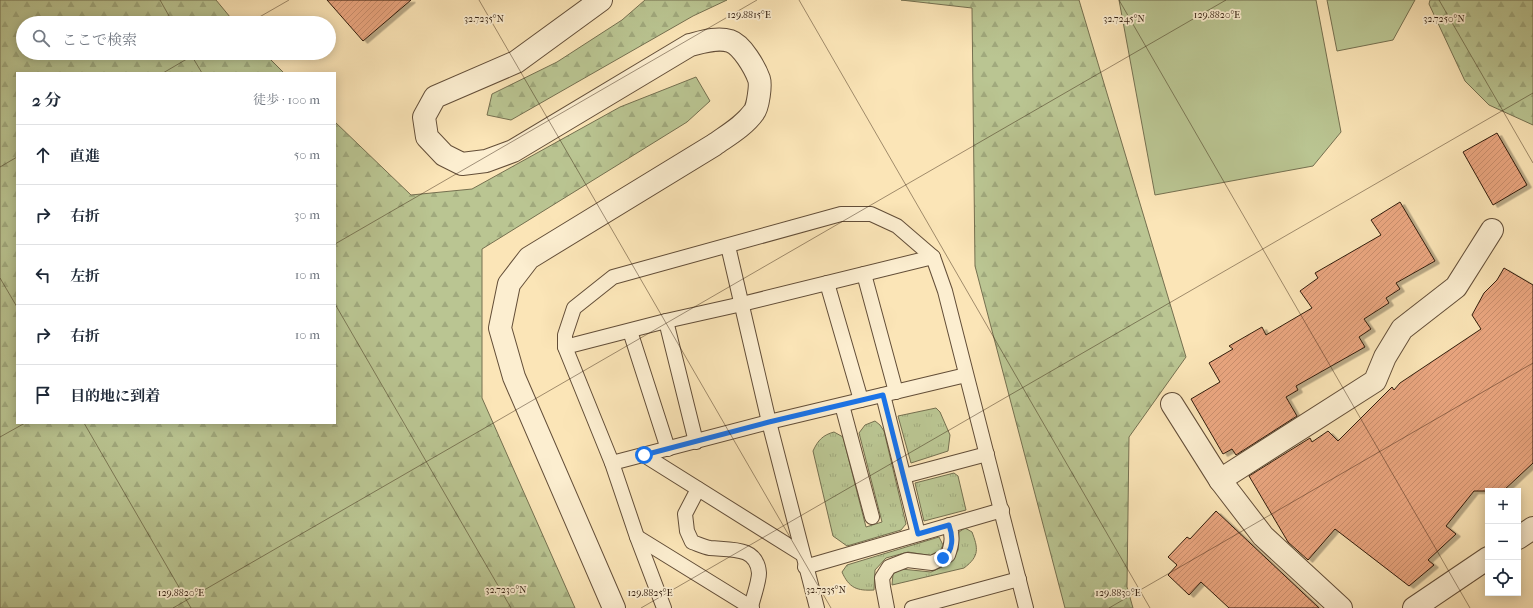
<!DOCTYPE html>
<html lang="ja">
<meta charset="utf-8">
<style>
:root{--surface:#fff;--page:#f2f2f3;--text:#1f2937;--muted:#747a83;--line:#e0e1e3}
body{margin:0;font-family:"IM FELL French Canon","Noto Serif JP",serif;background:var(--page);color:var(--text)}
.controls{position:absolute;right:12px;bottom:12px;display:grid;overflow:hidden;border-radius:0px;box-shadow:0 2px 10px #0003}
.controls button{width:36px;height:36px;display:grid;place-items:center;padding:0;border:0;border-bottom:1px solid var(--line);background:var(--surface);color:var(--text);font:20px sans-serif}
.stop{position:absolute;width:12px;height:12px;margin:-9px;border:3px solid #1a73e8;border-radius:50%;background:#fff}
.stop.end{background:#1a73e8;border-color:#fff;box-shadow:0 1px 4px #0008}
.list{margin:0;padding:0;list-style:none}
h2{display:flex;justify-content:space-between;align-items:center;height:52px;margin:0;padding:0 16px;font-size:17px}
h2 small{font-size:13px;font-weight:400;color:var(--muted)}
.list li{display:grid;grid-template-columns:26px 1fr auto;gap:12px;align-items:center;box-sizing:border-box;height:60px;padding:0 16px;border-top:1px solid var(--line)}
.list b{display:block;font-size:15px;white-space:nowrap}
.list em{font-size:13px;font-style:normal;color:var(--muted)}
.icon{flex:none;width:22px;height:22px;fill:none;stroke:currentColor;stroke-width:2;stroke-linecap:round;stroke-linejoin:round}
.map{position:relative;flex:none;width:1533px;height:608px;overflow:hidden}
.search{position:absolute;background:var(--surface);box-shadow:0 2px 10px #0003;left:16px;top:16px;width:320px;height:44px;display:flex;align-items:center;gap:10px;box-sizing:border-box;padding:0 14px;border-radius:22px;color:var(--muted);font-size:15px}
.panel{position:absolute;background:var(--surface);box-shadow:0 2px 10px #0003;left:16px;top:72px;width:320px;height:352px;border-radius:0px}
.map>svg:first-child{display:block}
</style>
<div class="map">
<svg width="1533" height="608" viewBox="0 0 1533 608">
<defs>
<pattern id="grass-tufts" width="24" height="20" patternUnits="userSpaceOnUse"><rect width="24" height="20" fill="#bac592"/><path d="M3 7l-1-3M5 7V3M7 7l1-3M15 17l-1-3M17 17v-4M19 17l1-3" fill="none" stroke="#a0a97d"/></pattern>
<pattern id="forest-firs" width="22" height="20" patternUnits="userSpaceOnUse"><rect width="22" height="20" fill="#bac592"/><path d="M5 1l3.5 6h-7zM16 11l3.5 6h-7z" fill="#a0a97d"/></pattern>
<pattern id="building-hatch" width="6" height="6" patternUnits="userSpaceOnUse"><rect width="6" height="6" fill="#eaa680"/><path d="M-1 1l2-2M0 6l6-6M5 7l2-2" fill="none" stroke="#c98e6d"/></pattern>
<filter id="shadow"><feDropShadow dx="4.5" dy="2.5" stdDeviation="0" flood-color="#0004"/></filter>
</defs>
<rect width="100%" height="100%" fill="#fbe5b7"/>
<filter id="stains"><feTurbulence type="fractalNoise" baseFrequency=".005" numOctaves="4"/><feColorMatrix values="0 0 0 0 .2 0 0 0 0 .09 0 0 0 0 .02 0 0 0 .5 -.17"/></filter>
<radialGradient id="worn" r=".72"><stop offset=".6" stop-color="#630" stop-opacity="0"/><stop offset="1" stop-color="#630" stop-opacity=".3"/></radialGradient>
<g fill="url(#grass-tufts)" stroke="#757050">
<polygon points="936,408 940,412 950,435 948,451 911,463 898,416"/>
<path d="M 875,421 L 880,425 L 884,431 L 906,524 L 901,530 L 847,546 L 833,536 L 813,451 C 818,440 823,435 834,432 L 843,437 L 866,527 L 882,522 L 859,433 L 865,425 Z"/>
<polygon points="954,473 958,476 966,510 924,521 915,483"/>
<path d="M 965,528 L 972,532 C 978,548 980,556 964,568 L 892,585 L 893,574 L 901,569 L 931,572 L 942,567 L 953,559 L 958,550 L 959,532 Z"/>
<path d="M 939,537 L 943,545 L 940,551 L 933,556 L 908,552 L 886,558 L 875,570 L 874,590 C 857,591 849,588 842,572 L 847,565 Z"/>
</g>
<g fill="url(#forest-firs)" stroke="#757050">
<polygon points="0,0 216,0 235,23 23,23 23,53 264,53 284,73 17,73 17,423 335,423 335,122 411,195 472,189 620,107 696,77 710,101 687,122 482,249 482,398 575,608 0,608"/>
<polygon points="645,0 727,0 693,16 511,120 487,115 492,94 557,62 622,20"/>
<polygon points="901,0 1079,0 1186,357 1129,437 1127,587 1133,608 1065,608 975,266 972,8"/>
<polygon points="1430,0 1533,0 1533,125 1489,105 1465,81 1429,4"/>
</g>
<g fill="#bac592" stroke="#757050">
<polygon points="1119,0 1316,0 1341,132 1313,166 1155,195"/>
<polygon points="1327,0 1415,0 1393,40 1337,51"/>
</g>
<g fill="url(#building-hatch)" stroke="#301c0d" filter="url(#shadow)">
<polygon points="327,0 411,0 363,41"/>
<polygon points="1497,133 1527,185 1493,205 1463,152"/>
<polygon points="1400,202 1435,261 1396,283 1400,289 1386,298 1389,303 1364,319 1371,329 1359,337 1365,347 1296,386 1298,390 1286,397 1297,416 1236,455 1232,449 1223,454 1191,399 1220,382 1209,363 1233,349 1229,346 1262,327 1266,335 1312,308 1300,291 1318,278 1315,273 1381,235 1371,220"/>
<polygon points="1504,268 1533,285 1533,463 1503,491 1474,491 1446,526 1456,534 1428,560 1434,565 1409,586 1335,529 1308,560 1288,542 1249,476 1310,438 1312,442 1328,431 1338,441 1392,387 1394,390 1400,383 1481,329 1472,315 1484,293 1497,280"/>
<polygon points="1216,511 1319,608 1229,608 1201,582 1189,595 1168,575 1177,565 1168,557 1187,537 1190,539"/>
</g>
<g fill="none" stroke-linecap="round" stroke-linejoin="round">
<g stroke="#634e38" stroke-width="16">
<g id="lane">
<polyline points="728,246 769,422 817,608"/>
<polyline points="864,274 896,392"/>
<polyline points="827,283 861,400"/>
<polyline points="666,321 696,442"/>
<polyline points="630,331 668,449"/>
<polyline points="565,347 666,321 742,304 933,257"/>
<polyline points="883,395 918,534"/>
<polyline points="842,405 872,517"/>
<polyline points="644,455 802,554"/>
<polyline points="612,463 769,422 966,375"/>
<polyline points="904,476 987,454"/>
<path d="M 698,489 L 685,514 L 687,531 L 692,542 C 698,544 704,547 710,548 C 730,550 757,546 759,573 C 759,582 753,598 751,607"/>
<polyline points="637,537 752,608"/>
<polyline points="805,567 1002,510"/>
<polyline points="664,608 637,537 612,463 565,347 565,335 574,308 613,277 841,214 871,214 897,226 933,257 945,291 1026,608"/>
<path d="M 887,608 L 883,587 L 882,578 L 889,567 L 907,560 L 932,563 L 948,555 C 952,544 953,536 949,525"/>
<polyline points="912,608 1019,579"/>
</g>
</g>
<g stroke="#634e38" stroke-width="24">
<g id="street">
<path d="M 601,0 L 516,62 L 435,97 L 424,117 L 427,137 L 444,155 L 462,164 L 486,161 L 513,151 L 690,45 C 702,42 717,37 730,41 C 742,45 755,68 759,79 C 761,85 758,107 754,112 C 744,126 728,135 714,145 L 529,258 L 509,284 L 500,328 L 514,377 L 614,608"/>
<polyline points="1172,404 1220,480 1263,536 1341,608"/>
<polyline points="1220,480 1375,381 1385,357 1402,329 1456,287 1492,230"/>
<polyline points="1518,538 1533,528"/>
<polyline points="1414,608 1488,558"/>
</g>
</g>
<use href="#lane" stroke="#fceed0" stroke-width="14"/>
<use href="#street" stroke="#fceed0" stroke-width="22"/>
</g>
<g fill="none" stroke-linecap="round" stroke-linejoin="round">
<path stroke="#1a73e8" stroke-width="5" d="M 644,455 L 769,422 L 883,395 L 918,534 L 949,525 C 953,536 954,551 943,558"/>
</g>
<path fill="none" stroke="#301c0d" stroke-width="1" stroke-opacity="0.45" d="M 160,0 L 173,23M 479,0 L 831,608M 799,0 L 1150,608M 1119,0 L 1470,608M 1439,0 L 1533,163M 249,23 L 289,0M 190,53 L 202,73M 163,73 L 197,53M 0,167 L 17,157M 335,244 L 757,0M 0,278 L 17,307M 335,304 L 511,608M 84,423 L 191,608M 0,437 L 25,423M 173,608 L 1226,0M 641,608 L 1533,93M 1109,608 L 1533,363"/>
<g font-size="10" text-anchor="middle" fill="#301c0d" stroke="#fceed0" stroke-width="3.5" stroke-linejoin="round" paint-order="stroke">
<text x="749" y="18">129.8815°E</text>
<text x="1217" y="18">129.8820°E</text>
<text x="484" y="22">32.7235°N</text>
<text x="1124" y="22">32.7245°N</text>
<text x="1444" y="22">32.7250°N</text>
<text x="506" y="593">32.7230°N</text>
<text x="826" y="593">32.7235°N</text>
<text x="181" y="596">129.8820°E</text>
<text x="650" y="596">129.8825°E</text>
<text x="1118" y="596">129.8830°E</text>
</g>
<rect width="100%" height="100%" filter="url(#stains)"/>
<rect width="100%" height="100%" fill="url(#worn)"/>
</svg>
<div class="controls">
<button>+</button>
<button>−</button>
<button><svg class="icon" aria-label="locate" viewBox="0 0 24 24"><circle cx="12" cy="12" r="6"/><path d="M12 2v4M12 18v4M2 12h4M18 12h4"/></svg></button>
</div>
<div class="stop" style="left:644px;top:455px"></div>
<div class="stop end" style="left:943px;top:558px"></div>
<div class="search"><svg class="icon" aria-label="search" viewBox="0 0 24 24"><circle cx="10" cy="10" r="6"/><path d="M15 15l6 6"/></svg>ここで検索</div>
<section class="panel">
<h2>2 分<small>徒歩 · 100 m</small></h2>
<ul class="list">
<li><svg class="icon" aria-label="ahead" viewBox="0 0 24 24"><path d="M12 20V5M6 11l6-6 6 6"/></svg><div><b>直進</b></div><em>50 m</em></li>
<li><svg class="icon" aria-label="right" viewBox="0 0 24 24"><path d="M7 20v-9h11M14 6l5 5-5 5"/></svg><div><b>右折</b></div><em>30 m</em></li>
<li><svg class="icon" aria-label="left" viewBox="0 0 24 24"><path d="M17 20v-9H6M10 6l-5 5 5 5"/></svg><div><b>左折</b></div><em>10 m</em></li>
<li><svg class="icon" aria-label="right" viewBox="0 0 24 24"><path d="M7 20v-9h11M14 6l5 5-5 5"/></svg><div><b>右折</b></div><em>10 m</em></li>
<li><svg class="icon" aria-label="arrive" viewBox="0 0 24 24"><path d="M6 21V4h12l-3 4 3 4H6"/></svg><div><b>目的地に到着</b></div></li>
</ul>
</section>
</div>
